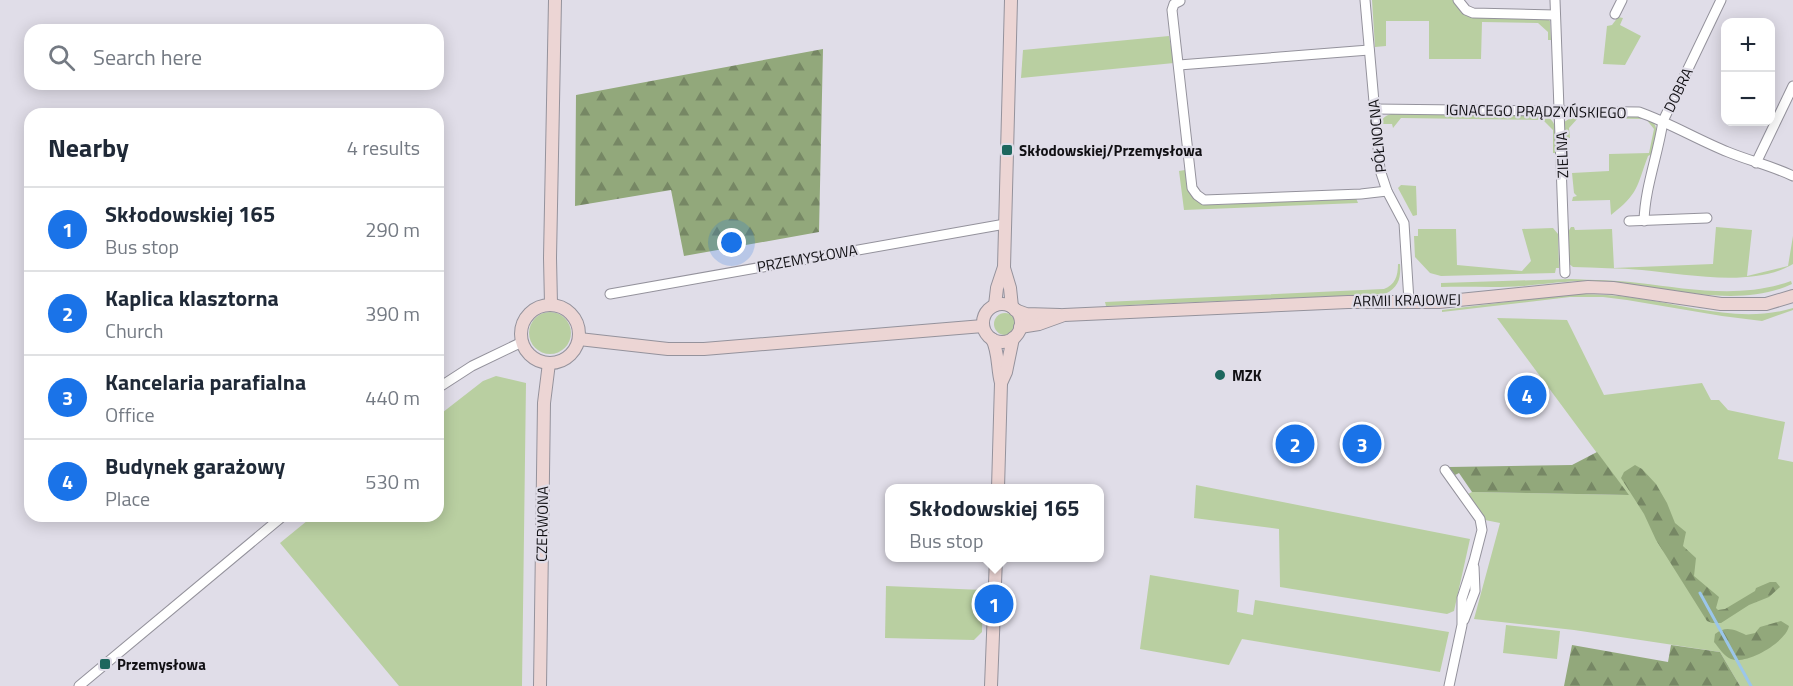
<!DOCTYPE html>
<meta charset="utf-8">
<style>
:root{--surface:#fff;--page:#f2f2f3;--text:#1f2937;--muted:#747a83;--line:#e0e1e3;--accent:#1a73e8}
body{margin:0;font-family:"Titillium Web",sans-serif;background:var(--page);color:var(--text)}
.controls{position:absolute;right:18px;top:18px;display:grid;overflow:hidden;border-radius:12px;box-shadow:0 3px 15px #0003}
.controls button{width:54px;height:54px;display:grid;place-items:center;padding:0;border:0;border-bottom:2px solid var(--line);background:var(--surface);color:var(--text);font:30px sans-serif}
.you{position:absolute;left:732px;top:243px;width:21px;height:21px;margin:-15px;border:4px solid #fff;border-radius:50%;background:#1a73e8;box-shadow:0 0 0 9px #1a73e833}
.badge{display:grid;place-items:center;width:39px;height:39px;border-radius:50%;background:var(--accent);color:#fff;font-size:20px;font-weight:700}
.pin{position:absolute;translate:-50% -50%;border:3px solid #fff;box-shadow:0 2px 6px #0006}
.popup{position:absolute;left:885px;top:484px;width:219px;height:78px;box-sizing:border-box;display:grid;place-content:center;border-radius:12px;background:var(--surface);filter:drop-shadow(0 2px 4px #0005);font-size:20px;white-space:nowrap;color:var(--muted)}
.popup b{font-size:22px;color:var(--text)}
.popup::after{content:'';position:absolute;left:50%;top:100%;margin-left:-12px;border:12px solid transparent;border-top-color:var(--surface)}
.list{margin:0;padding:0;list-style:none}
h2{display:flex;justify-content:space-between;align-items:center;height:78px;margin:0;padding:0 24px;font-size:26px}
h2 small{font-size:20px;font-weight:400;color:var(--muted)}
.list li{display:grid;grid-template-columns:39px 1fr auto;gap:18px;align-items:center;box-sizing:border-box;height:84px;padding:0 24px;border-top:2px solid var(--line)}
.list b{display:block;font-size:22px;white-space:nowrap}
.list p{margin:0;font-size:20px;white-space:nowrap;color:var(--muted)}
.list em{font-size:20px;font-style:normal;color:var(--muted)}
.icon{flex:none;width:33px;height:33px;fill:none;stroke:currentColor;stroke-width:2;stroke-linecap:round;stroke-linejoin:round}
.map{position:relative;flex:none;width:1793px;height:686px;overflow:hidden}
.search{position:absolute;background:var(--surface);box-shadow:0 3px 15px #0003;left:24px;top:24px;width:420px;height:66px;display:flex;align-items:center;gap:15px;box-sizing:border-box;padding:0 21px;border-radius:18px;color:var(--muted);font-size:22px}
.panel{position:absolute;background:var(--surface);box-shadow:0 3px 15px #0003;left:24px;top:108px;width:420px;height:414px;border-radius:18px}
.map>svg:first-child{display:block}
</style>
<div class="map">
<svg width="1793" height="686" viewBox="0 0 1793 686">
<defs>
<pattern id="forest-firs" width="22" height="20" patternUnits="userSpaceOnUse" patternTransform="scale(1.5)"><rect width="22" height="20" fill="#92a87b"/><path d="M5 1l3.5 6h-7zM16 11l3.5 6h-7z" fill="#768764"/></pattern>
</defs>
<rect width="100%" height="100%" fill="#e0dde8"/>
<g fill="#b9cfa1">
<polygon points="1372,0 1454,0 1460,10 1470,17 1546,18 1550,21 1551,40 1548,40 1548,32 1538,23 1482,22 1481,59 1429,59 1429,21 1386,21 1386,46 1375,47"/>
<polygon points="1618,17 1623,18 1620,25 1641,36 1625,65 1603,64 1607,26 1612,25"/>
<polygon points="1169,36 1174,63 1021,78 1023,50"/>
<path d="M 1391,114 L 1545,116 C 1560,121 1556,140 1556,153 L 1553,153 L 1553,130 L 1543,120 L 1401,118 L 1393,128 L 1392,124 L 1381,124 C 1382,118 1385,116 1391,114 Z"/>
<path d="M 1574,116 L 1647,117 C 1662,126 1656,140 1652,154 L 1648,156 C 1636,188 1639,193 1611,215 L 1610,200 L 1572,201 L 1573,197 L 1577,196 L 1574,193 L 1572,173 L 1609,171 L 1609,154 L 1649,153 L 1654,129 L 1646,119 L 1578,118 L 1569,128 L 1570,138 L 1564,138 L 1564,122 Z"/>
<path d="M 1185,170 C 1188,193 1190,200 1214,205 L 1356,198 L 1358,203 L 1184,210 L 1179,171 Z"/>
<polygon points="1401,185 1416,186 1417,215 1413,216 1398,188"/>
<path d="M 1571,227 L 1574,227 L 1575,230 L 1612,229 L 1614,268 L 1713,264 L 1716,227 L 1752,230 L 1747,276 L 1788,266 L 1793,236 L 1793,264 C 1753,288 1686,274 1642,270 C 1619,268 1596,268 1573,267 L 1568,263 L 1568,232 Z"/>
<polygon points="1553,228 1558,234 1559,268 1556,268 1555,273 1441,276 1430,273 1415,257 1414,236 1418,236 1418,229 1456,229 1457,265 1522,271 1531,261 1522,229"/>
<path d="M 1398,264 L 1400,264 C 1401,278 1399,287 1385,294 L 1106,306 L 1105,302 L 1384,289 C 1395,285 1398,276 1398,264 Z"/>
<path d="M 1569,279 C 1593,280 1616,280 1639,283 C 1689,289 1742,299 1791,281 L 1792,284 C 1735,311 1657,284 1597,281 C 1572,280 1548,284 1523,286 C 1496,288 1468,286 1441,287 L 1441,283 Z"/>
<path d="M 1570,294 C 1595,294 1619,295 1643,299 C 1692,307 1744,323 1793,308 L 1793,310 L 1762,321 L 1722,316 L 1627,300 L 1603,297 L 1570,297 L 1442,312 L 1442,310 Z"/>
<circle cx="550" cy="333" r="21"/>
<circle cx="1005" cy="324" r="11"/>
<polygon points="1497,318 1567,320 1604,395 1702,383 1711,400 1719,400 1728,410 1785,422 1778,459 1793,462 1793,686 1740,686 1720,652 1574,630 1474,619 1500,523 1485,520 1468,494 1472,492 1628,495"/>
<polygon points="496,376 526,383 522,686 399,686 280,543 313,516 438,516 438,416 483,381"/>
<polygon points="1196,485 1470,539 1454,611 1447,614 1280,587 1279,529 1194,518"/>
<polygon points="1150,575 1239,590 1237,612 1253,615 1255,600 1449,632 1440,672 1242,639 1229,665 1140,649"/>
<polygon points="886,586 983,590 982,632 974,640 885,638"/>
<polygon points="1506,625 1560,631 1557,659 1503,653"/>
</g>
<g fill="url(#forest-firs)">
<polygon points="823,49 819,232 684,256 671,190 575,206 576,95"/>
<polygon points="1597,452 1629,495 1472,492 1459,473 1455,475 1449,467 1572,465"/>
<polygon points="1635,465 1642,469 1656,484 1667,503 1675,523 1686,532 1683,546 1696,558 1694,576 1719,597 1716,608 1718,610 1725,609 1755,591 1756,588 1770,582 1776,582 1780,587 1769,597 1749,605 1721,623 1712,623 1707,621 1656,540 1644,514 1621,478 1624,472"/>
<path d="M 1781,621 L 1789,626 C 1786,642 1747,665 1731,659 C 1724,656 1719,648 1714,642 L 1715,634 C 1726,625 1735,630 1746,635 L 1755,633 L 1760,627 Z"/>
<polygon points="1572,645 1668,662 1671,645 1720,652 1740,686 1564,686"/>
</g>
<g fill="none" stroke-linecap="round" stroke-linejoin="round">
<polyline stroke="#9bc6e9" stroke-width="3" points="1700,593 1751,686"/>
<g stroke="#94929c" stroke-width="11">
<g id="street">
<polyline points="1365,0 1380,170 1387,191 1404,223 1409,301"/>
<polyline points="1458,0 1466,10 1473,13 1555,15"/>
<polyline points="1555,0 1565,273"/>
<polyline points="1180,1 1174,4 1172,10 1192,188 1197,195 1204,200 1361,194 1387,191"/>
<polyline points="1615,14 1622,0"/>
<polyline points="1179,65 1369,50"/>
<path d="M 1374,109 L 1639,112 C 1670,123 1698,140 1728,152 C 1750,161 1772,166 1793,176"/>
<polyline points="1756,163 1793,86"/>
<polyline points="1629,221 1707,218"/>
<path d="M 1644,221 C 1645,187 1658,155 1663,121 L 1721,0"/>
<polyline points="610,294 1005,224"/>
<polyline points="438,388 472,366 522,342"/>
<polyline points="1445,470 1480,519 1482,530 1474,561 1462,598 1462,625 1449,686"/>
<polyline points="1464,620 1475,591 1474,567"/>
<polyline points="79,686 283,516"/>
</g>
</g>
<g stroke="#94929c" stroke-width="14">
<g id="secondary">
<polyline points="1004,268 1010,288 1012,307"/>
<polyline points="551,304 550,258 555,0"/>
<circle cx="1002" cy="323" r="19"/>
<circle cx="550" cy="334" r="29"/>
<polyline points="995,305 997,288 1004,267 1011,0"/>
<polyline points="1015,310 1026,314 1060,315"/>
<polyline points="1020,327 1039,324 1064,315 1348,302 1439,302 1588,287 1613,288 1721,304 1766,304 1793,296"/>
<polyline points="579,339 668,349 704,349 983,326"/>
<path d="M 992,339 C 999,352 997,368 1001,383 L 998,488"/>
<polyline points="1001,383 1006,372 1013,338"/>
<polyline points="540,686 544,403 549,363"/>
<polyline points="991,686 996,558"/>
</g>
</g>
<use href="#street" stroke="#fff" stroke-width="9"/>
<use href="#secondary" stroke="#ecd5d4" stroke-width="12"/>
</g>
<g fill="#1d675e" stroke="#e0dde8" stroke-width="2">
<rect x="1001" y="144" width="12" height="12" rx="3"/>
<circle cx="1220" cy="375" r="6"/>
<rect x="99" y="658" width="12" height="12" rx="3"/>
</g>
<g text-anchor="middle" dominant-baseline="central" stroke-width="4.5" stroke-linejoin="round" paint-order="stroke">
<g font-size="15" fill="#111014" stroke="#e0dde8">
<text transform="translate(1678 90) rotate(-64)">DOBRA</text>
<text transform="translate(1536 111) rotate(1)">IGNACEGO PRĄDZYŃSKIEGO</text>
<text transform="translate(1377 136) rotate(-96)">PÓŁNOCNA</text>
<text transform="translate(1562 155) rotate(-92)">ZIELNA</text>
<text transform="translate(807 258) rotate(-10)">PRZEMYSŁOWA</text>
<text transform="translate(1407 300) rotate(-1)">ARMII KRAJOWEJ</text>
<text transform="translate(542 524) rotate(-89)">CZERWONA</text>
</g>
<g font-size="15" font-weight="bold" fill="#111014" stroke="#e0dde8" text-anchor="start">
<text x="1019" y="150">Skłodowskiej/Przemysłowa</text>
<text x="1232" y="375">MZK</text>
<text x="117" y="664">Przemysłowa</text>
</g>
</g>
</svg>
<div class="controls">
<button>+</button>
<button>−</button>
</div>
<div class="you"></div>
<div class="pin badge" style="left:994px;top:604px">1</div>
<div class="popup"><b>Skłodowskiej 165</b>Bus stop</div>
<div class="pin badge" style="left:1295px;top:444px">2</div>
<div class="pin badge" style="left:1362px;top:444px">3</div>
<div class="pin badge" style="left:1527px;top:395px">4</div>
<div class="search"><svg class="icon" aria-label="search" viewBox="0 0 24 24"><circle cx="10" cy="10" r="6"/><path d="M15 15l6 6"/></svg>Search here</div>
<section class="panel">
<h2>Nearby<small>4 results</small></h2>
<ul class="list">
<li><span class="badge">1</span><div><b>Skłodowskiej 165</b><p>Bus stop</p></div><em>290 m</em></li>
<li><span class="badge">2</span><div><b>Kaplica klasztorna</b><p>Church</p></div><em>390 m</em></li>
<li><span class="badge">3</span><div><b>Kancelaria parafialna</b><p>Office</p></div><em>440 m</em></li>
<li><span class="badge">4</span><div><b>Budynek garażowy</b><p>Place</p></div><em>530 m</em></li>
</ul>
</section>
</div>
